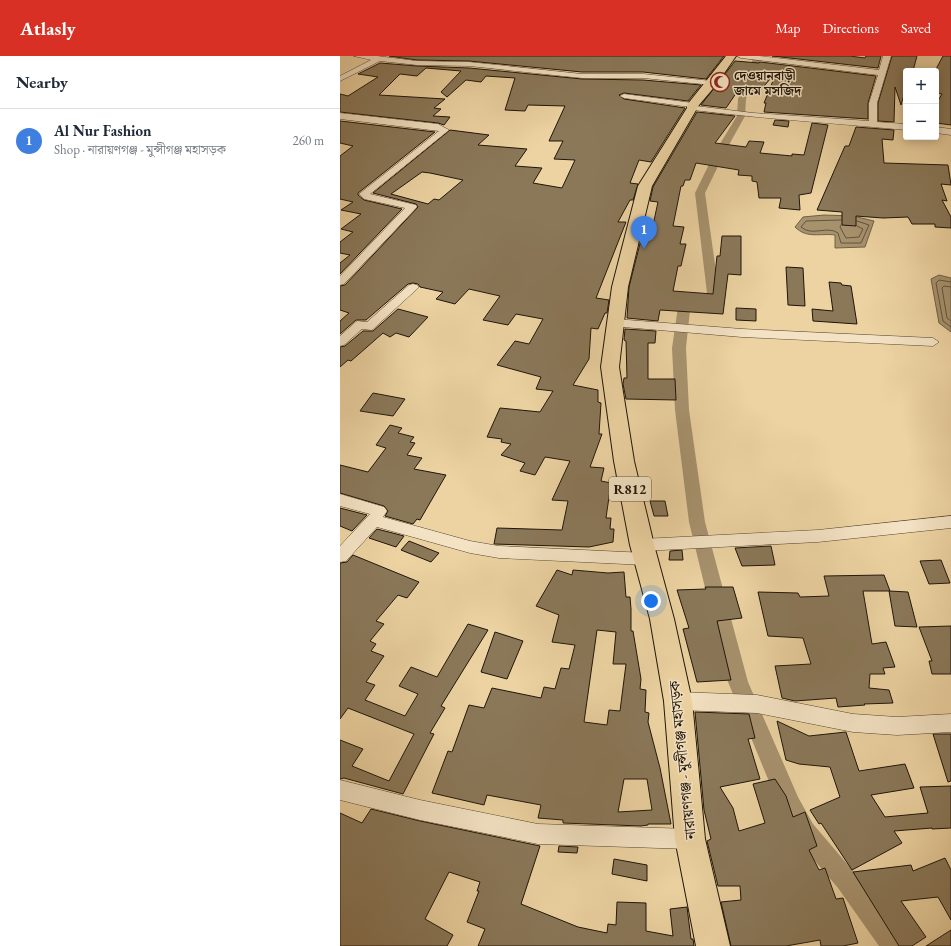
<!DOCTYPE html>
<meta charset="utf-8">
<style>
:root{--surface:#fff;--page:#f2f2f3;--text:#1f2937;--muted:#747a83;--line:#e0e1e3;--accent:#d93025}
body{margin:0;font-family:"EB Garamond","Noto Serif Bengali",serif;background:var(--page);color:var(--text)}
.controls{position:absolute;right:12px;top:12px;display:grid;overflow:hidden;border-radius:4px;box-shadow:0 2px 10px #0003}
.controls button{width:36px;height:36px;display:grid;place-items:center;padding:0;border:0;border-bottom:1px solid var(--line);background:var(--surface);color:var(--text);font:20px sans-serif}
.you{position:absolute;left:311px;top:545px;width:14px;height:14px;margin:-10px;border:3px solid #fff;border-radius:50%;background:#1a73e8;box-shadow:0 0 0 6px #1a73e833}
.badge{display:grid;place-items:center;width:26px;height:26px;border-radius:50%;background:var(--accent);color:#fff;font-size:13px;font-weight:700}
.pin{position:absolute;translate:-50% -33px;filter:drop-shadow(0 1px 2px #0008)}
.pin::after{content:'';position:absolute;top:21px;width:14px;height:12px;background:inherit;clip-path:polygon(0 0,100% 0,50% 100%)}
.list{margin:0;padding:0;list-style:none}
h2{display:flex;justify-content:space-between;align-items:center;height:52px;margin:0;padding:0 16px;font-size:17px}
h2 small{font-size:13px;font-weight:400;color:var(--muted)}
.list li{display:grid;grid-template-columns:26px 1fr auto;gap:12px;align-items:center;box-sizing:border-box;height:64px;padding:0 16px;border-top:1px solid var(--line)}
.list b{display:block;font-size:15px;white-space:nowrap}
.list p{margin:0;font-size:13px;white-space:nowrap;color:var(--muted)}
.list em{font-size:13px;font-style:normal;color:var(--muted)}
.map{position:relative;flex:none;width:611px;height:890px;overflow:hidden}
header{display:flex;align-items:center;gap:24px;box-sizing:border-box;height:56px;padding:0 20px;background:var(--accent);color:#fff}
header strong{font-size:19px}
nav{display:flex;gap:22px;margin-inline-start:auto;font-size:14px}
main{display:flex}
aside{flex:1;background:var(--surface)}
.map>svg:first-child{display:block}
</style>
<header>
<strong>Atlasly</strong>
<nav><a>Map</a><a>Directions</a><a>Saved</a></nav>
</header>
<main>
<aside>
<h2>Nearby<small></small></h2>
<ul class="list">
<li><span class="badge" style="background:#3f7fe0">1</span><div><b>Al Nur Fashion</b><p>Shop · নারায়ণগঞ্জ - মুন্সীগঞ্জ মহাসড়ক</p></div><em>260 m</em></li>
</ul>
</aside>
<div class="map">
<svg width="611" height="890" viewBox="0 0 611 890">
<rect width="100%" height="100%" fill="#edd3a2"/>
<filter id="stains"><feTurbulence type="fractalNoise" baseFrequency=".005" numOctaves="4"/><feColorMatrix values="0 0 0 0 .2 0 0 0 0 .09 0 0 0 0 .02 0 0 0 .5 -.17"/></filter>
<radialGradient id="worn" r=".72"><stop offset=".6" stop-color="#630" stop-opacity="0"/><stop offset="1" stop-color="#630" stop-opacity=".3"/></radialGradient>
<g fill="#a7926e" stroke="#706046">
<path d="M 484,159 L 513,160 L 534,165 L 525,191 L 495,192 L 495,179 C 480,177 467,183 455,171 L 463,161 Z"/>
<polygon points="599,219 611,222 611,276 599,267 591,223"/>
</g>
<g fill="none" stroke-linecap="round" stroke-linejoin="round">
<g stroke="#62543c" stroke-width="1">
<path d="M 501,164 L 466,165 L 461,171 C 472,181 487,169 498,177 L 501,187 L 521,187 L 529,169 L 517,165"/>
<polyline points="501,169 500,171 506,182 519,181 523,173 517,170"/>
<polyline points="611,226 599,224 596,227 603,265 611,271"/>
<polyline points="611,231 604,230 602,232 607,262 611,265"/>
</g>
<polygon fill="#a7926e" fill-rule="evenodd" points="414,0 422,0 406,43 405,60 385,96 365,137 379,237 368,252 350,254 346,292 349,354 365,466 408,626 458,741 473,768 514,816 563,881 566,890 539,890 498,832 457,784 442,757 388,626 349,466 335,354 332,292 338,251 344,247 360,246 367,237 355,137 375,96 397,60 398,43"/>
</g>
<g fill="#8a7859" stroke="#1e150a" fill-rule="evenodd">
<polygon points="49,0 384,0 366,23 303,16 242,16 129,5 77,4"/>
<polygon points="432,0 510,0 525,2 526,0 541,0 538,12"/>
<polygon points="552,0 577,0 573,15 566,15 566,32 561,49 555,31 554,66 538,65 538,47"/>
<polygon points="603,0 611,0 611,69 596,67 596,48 602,38 596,37 596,13"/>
<polygon points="395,5 419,7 420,6 536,20 528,47 528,63 424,56 426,47 424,47 437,15 418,37 397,36 386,52 361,49"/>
<path d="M 40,7 L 77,10 L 129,12 L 242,23 L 303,24 L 361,29 L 348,45 L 284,37 L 279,39 L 284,43 L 345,52 L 311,106 L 299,104 L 290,127 L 298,128 L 293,144 L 290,144 L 278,166 L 286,166 L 256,242 L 269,244 L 267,257 L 265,257 L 258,273 L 251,272 L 249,303 L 233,329 L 258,334 L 258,346 L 261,347 L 259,378 L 262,378 L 250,411 L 264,412 L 261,425 L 271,427 L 266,462 L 271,462 L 270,473 L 274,473 L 273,486 L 249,491 L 154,488 L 157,472 L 222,474 L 228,445 L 212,444 L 230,405 L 205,401 L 195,419 L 180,415 L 185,407 L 161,399 L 171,388 L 161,386 L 162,383 L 147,381 L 160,352 L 200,356 L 213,335 L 196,333 L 201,321 L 157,309 L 175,285 L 189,288 L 203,263 L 176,258 L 168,269 L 143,264 L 160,240 L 129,233 L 115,248 L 96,243 L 103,236 L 80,231 L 78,228 L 73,227 L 68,228 L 26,264 L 16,264 L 0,278 L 0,265 L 9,257 L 0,254 L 0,230 L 5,229 L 78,151 L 76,148 L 33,137 L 110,74 L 149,79 L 138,89 L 187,93 L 175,110 L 202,112 L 193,127 L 222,132 L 235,104 L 214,103 L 223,85 L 209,85 L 225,50 L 188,49 L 185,55 L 165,54 L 175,22 L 146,20 L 141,26 L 126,24 L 107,41 L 101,36 L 121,15 L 86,12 L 77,20 L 60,18 L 39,39 L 105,43 L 94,52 L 101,53 L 93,60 L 110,61 L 104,69 L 98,67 L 0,56 L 0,38 L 8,40 L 38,21 L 18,18 ZM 82,116 L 90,117 L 123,124 L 99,144 L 94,143 L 88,148 L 51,138 Z"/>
<polygon points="357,56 395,60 375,87 406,91 409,85 424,86 420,97 452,100 452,98 464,99 472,67 488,69 471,137 459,139 460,154 439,152 441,142 419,142 417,126 412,125 412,120 398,119 399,114 356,107 350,124 345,124 343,130 341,130 333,170 344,171 340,188 346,188 341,210 338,210 333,235 373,238 377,200 380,200 382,180 401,180 401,219 388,218 383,258 320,254 318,265 287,262 289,231 305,168 313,169 318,146 310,145 313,131"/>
<polygon points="435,64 449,65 448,71 433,69"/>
<polygon points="0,65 95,76 18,137 18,139 24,144 62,153 0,218 0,207 10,199 0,197 0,186 13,176 1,173 21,158 1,154 13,146 0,143 0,100 13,90 0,87"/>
<polygon points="516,71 554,74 553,84 542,83 544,107 608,109 611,129 601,128 607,145 602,144 611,161 611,172 595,171 595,168 572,168 568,161 543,162 516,160 516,170 502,169 502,156 477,154 505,90 509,90"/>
<polygon points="446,211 463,212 465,250 448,249"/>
<polygon points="489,226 501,227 502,229 511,230 517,268 473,265 472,253 493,255"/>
<polygon points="396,252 416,253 416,265 396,264"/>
<polygon points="58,253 88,261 69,281 56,277 50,281 43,277 11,305 8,304 0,311 0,291 5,290 23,275 33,275"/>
<polygon points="285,273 316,275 315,287 308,287 308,323 335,323 336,344 286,343 283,328 284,322 287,322 286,285 284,284"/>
<polygon points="33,337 65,343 53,360 20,355"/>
<polygon points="50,369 62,372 58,377 74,381 70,386 75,387 67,399 82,402 74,413 106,419 80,464 77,463 73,468 45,460 48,455 44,450 0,437 0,409 28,416 46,392 36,389"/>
<polygon points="310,445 325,445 328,460 314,460"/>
<polygon points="0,452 27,459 12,475 0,470"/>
<polygon points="37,473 64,480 56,491 29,482"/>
<polygon points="69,485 99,497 91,506 61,494"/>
<polygon points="431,490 435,509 402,510 395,492"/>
<polygon points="342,494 343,504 329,504 330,495"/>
<polygon points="13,499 79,526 67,542 58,539 36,565 44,568 30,585 36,588 31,595 44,600 26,626 35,629 25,644 65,660 78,638 59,630 71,611 97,621 128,568 148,574 101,650 105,652 90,677 94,678 63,738 4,722 0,723 0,684 23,693 12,710 49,725 74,678 8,652 0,663 0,507 7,506"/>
<polygon points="601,504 610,527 589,528 580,505"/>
<path d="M 217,514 L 232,519 L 233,514 L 268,517 L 284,516 L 286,541 L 290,541 L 291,553 L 291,575 L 293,575 L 301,623 L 300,633 L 306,634 L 305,656 L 309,657 L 308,666 L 320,712 L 331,768 L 308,768 L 308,769 L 301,770 L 223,767 L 223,764 L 198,762 L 201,749 L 147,739 L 144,749 L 92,737 L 108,695 L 112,696 L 129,649 L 144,652 L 152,632 L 201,642 L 204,631 L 215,633 L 221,612 L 229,613 L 235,589 L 212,586 L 219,559 L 196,550 ZM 257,574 L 276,576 L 273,608 L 286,608 L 280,655 L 269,654 L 267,669 L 244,666 ZM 284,723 L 307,723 L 312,754 L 278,756 Z"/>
<polygon points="544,519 550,535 523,535 532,588 546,586 555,611 543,612 545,618 530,618 529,632 549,634 553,647 524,648 525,649 498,651 496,642 455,645 442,642 435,610 471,608 463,582 428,580 418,536 458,537 460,541 489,540 484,520"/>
<polygon points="365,531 393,531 402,562 377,565 391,624 357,626 343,573 349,572 337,534 366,533"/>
<polygon points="549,535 568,536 577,571 555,570"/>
<polygon points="611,570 611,618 592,618 589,605 592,605 579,571"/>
<polygon points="155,576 183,585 167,623 141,616"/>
<polygon points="355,656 409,658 415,682 408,683 420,723 380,731 393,752 399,775 425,767 413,728 435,723 446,740 453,761 465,756 477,790 469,794 479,814 485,812 496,843 503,842 518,887 503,890 481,890 480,884 446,890 391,890 381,846 401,844 400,830 378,830 367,785 371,783 364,754"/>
<polygon points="437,665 469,680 506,676 519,715 565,708 574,732 531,739 545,761 588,757 580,731 611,730 611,772 592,773 592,772 554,775 562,787 512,814 481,767 479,768 470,754 500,741 490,711 459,708 446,704"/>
<polygon points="593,678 611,678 611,725 608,726"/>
<polygon points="31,753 80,765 200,790 181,848 238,871 267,877 268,868 276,869 277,846 306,847 306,875 333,880 330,853 347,851 351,883 353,883 354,890 138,890 145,873 127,866 139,835 137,835 140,826 109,816 85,863 113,879 107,890 0,890 0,757 22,767"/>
<polygon points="219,790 238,791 237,797 218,796"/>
<polygon points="605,802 611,814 611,864 598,841 561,845 586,881 572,890 559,890 513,816 571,809 573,815"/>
<polygon points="274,803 307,809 307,825 272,818"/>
<polygon points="611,874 611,890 586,890"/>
</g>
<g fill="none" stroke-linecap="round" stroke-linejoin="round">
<g stroke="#524430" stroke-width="1">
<g id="minor">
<polygon points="14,0 37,0 77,5 129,6 242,18 303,18 372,25 376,27 372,29 303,22 242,22 129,10 77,9 40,5 0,25 0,20 31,4"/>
<path d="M 397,0 L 419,0 L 539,14 L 543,0 L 551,0 L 537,47 L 537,66 L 566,68 L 566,74 C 495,67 424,63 353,54 L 350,54 L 350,51 L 284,42 L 280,40 L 284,38 L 353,47 L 356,47 L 356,50 L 413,57 L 529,65 L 529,47 L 538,19 L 401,2 Z"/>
<polygon points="0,57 98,68 109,74 30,138 76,149 77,151 4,228 0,229 0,220 65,152 24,143 19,138 99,75 0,63"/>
<polygon points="596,71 611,73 611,79 596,77"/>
<polygon points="73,228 77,229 79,231 77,233 32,274 22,273 4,289 0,290 0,280 17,265 27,266 69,229"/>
<polygon points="275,263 402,273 593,282 599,286 593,290 402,281 271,270 269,267 271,264"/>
<polygon points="0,438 44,451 47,455 43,461 130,485 159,490 306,497 312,498 314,503 312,508 306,509 159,502 130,497 37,471 6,505 0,506 0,490 30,458 0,450"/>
<polygon points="611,460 611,472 478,486 302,495 296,493 294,489 296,485 302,483 478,474"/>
<polygon points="338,636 417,639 513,658 557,661 611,658 611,676 557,679 513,676 417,657 338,654 331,651 329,645 331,639"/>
<polygon points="0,724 80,744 198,768 350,773 357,776 360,783 357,790 350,793 198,788 80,764 0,744"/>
</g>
</g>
<g stroke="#1e150a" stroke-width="2">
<polygon id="primary" points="386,0 396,0 376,29 359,49 312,130 288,231 279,311 294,405 314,489 334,563 352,645 365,783 390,890 356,890 335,783 324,645 310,563 290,489 274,405 261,311 272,231 298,130 347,52 347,49"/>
</g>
<use href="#minor" fill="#f3e2c3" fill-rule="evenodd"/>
<use href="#primary" fill="#edd3a2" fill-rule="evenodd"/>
</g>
<defs>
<g id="mosque-ring" transform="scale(1)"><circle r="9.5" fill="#f3e2c3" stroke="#8f2418" stroke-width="1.5"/><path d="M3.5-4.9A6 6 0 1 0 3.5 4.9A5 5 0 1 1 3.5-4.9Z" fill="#8f2418"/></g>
</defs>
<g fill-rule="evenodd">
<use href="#mosque-ring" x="380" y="26"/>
</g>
<g text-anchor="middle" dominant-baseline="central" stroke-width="3" stroke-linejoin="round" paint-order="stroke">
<g font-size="13" font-weight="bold" fill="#1e150a" stroke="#f3e2c3" text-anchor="start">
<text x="394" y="19">দেওয়ানবাড়ী<tspan x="394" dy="15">জামে মসজিদ</tspan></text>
</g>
<rect fill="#f3e2c3" stroke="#5e5242" stroke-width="1" x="269" y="421" width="42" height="24" rx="3"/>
<g font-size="14" font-weight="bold" fill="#1e150a">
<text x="290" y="433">R812</text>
</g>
<g font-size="15" fill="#1e150a" stroke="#f3e2c3">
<text transform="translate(342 704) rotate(-96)">নারায়ণগঞ্জ - মুন্সীগঞ্জ মহাসড়ক</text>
</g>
</g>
<rect width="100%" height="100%" filter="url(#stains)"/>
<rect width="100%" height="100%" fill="url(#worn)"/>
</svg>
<div class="controls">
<button>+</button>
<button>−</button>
</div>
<div class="you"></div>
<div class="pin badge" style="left:304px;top:193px;background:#3f7fe0">1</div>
</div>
</main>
